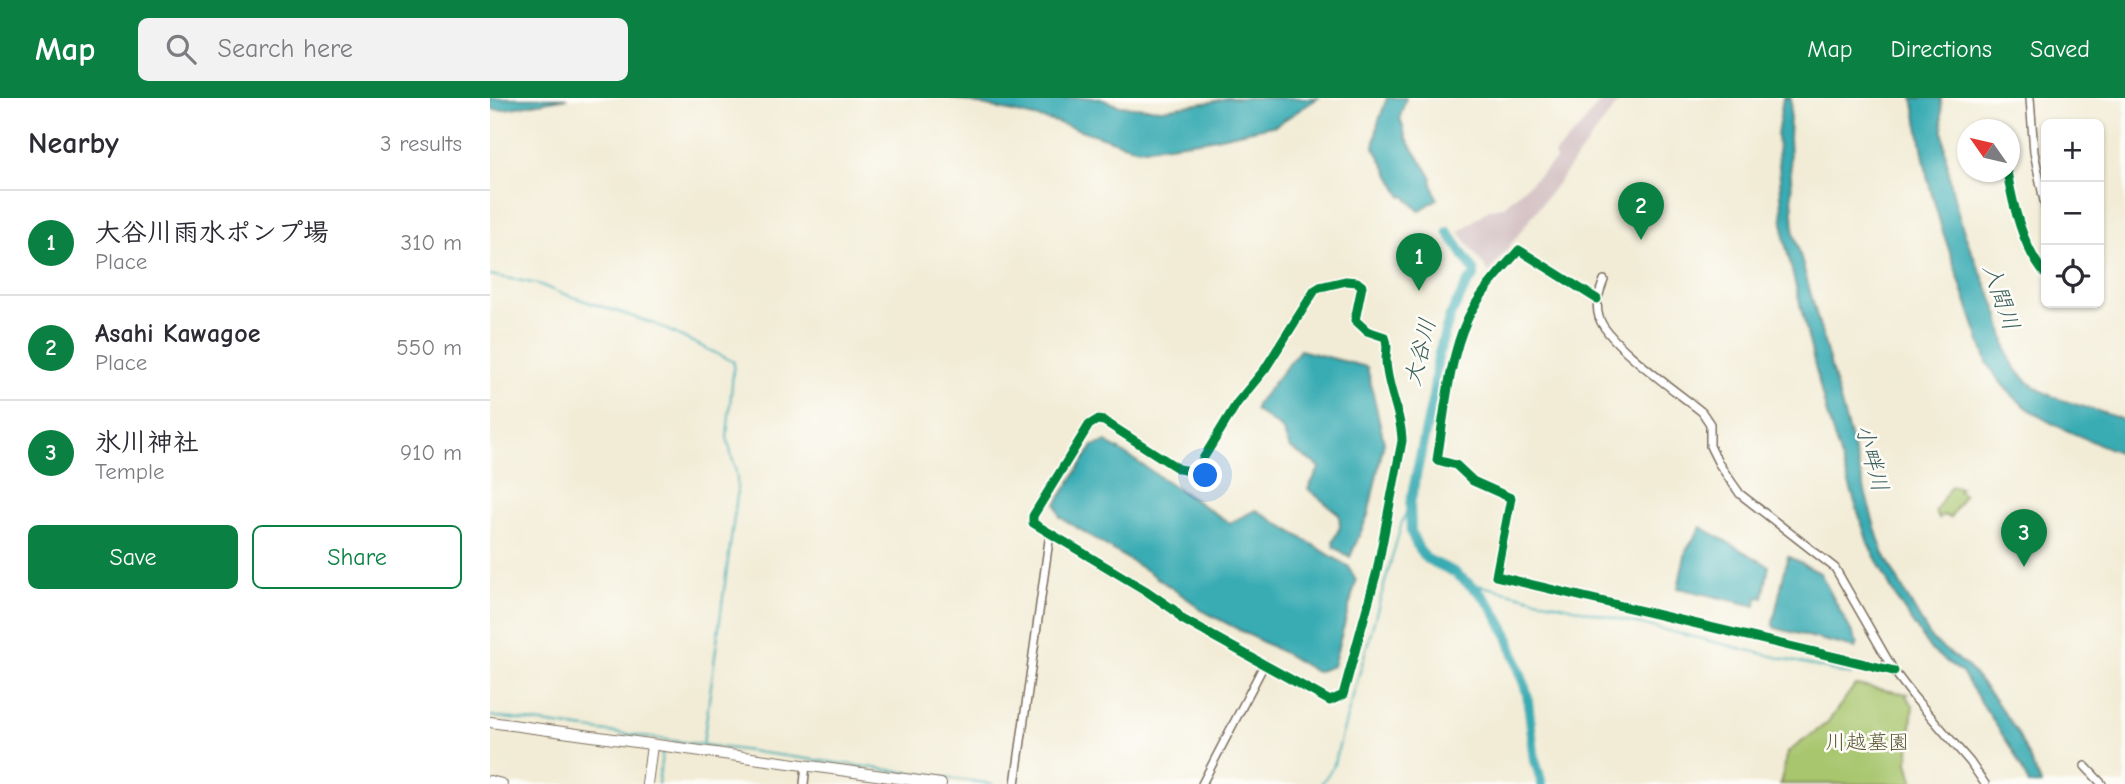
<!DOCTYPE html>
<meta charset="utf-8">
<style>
:root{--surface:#fff;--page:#f2f2f3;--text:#2b2b33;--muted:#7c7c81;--line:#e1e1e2;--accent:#0b8043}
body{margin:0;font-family:"Comic Neue","Klee One",sans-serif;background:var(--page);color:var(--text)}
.controls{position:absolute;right:21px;top:21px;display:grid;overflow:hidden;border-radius:10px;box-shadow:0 2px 5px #0004}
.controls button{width:63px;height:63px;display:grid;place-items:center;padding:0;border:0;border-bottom:2px solid var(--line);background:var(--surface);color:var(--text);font:35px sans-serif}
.compass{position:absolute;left:1467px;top:21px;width:63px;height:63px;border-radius:50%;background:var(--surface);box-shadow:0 2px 5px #0004;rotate:304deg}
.you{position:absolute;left:716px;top:378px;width:24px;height:24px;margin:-18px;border:5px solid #fff;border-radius:50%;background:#1a73e8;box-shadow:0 0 0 10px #1a73e833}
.badge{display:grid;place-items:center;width:46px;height:46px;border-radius:50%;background:var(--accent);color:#fff;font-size:23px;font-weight:700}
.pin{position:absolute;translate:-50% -58px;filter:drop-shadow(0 2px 4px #0008)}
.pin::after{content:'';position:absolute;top:37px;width:24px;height:21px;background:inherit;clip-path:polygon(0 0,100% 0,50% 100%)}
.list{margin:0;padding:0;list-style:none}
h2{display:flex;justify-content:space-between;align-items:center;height:91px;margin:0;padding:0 28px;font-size:30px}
h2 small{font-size:23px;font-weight:400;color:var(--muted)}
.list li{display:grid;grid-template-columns:46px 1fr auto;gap:21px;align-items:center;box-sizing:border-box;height:105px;padding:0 28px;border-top:2px solid var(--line)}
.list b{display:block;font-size:26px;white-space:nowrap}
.list p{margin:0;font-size:23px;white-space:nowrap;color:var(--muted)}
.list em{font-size:23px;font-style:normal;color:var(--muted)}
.actions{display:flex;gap:14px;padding:21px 28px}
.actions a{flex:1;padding:16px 0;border:2px solid var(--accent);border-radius:10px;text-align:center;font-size:24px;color:var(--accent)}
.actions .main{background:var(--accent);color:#fff}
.icon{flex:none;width:38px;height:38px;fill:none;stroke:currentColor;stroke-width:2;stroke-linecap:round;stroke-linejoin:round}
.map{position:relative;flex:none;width:1635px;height:686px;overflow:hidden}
header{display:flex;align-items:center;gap:42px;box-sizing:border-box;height:98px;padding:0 35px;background:var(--accent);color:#fff}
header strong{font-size:33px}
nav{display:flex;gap:38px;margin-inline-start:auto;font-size:24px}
.search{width:490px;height:63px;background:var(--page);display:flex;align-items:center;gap:18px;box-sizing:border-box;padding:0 24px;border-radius:10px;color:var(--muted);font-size:26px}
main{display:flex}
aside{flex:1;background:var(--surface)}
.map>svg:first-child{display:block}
</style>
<header>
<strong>Map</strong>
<div class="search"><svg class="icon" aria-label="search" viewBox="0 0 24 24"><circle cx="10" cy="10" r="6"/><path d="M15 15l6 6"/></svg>Search here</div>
<nav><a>Map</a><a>Directions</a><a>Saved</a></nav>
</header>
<main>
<aside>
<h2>Nearby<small>3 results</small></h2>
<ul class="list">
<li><span class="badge">1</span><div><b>大谷川雨水ポンプ場</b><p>Place</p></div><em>310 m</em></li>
<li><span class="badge">2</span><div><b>Asahi Kawagoe</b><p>Place</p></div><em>550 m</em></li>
<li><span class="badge">3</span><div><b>氷川神社</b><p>Temple</p></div><em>910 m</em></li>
</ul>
<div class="actions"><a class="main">Save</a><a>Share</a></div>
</aside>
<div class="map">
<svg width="1635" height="686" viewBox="0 0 1635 686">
<rect width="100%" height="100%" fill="#fdfcf7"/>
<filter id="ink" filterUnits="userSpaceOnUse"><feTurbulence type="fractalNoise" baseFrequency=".0143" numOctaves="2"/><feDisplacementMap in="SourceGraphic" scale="14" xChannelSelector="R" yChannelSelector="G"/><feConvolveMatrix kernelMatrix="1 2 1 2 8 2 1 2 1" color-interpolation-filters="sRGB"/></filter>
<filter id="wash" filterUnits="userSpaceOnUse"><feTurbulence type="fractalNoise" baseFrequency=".00686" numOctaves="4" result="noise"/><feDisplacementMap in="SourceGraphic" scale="28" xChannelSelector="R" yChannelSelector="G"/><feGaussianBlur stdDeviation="1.57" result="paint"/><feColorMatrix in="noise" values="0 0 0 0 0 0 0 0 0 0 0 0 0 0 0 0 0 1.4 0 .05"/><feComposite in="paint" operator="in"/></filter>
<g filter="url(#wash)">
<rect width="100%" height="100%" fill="#f2ecd6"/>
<polygon fill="#d2bec1" points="1113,0 1132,0 999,175 969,134 999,111 1013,109 1066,62 1064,56 1088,32"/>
<g fill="#a8c66e" stroke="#727846" stroke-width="2">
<polygon points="1464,388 1470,390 1468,393 1474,397 1460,420 1454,417 1449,421 1445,414 1460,389"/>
<polygon points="1365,587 1418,596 1416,598 1423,607 1418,664 1424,686 1290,686 1298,654 1337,625"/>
</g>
<g fill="#39abb3" stroke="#3a6a68" stroke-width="2">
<polygon points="0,0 77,0 10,12 0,11"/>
<polygon points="462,0 609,0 630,8 672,11 721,4 737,0 828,0 786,27 716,42 648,51 566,24"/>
<polygon points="897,0 916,0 910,19 916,40 942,80 941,82 947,101 929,113 915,98 912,99 884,49 888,25"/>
<polygon points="1293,0 1301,0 1299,40 1304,135 1386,433 1393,454 1416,497 1442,542 1478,569 1505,602 1527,634 1551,686 1539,686 1523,653 1472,575 1441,552 1406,500 1378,445 1337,317 1294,140 1287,37"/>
<path d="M 1423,0 L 1451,0 C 1452,45 1459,88 1473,131 C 1482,158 1496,184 1506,210 C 1518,241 1510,262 1541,286 C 1567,306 1606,309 1635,323 L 1635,357 C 1580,333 1528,320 1497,264 L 1451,128 L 1438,82 Z"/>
<polygon points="810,252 877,269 894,344 878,417 860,459 844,449 843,443 850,429 849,416 818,391 830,369 800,350 792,331 765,312 766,307"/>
<path d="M 616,344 C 659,370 698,399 740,425 L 766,412 L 859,469 L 866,483 L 843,568 L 826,574 L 794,555 L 709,511 L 702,504 L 657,473 L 570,419 L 566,406 L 603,348 Z"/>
<polygon points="1211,429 1279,468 1273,500 1267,499 1266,508 1188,490 1196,453"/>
<polygon points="1298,458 1330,475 1368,546 1365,550 1285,530 1283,525"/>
</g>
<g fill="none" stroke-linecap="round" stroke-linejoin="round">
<g stroke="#39abb3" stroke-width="2">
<polyline points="0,177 48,186 65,193"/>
<polyline points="68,194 165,226 244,264 237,339 247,379 247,397 213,646"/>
<polyline points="980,485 1361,577"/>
<polyline points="0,618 503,686"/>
<polyline points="168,686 173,650"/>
<polyline points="831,686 843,669 912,424 920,406"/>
</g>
<polyline stroke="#39abb3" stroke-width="10" points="958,134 984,173 984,178 977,186 960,218 948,258 943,298 920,406 921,434 929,452 937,461 964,474 989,494 1002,509 1018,538 1037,595 1045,662 1052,686"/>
</g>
</g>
<g filter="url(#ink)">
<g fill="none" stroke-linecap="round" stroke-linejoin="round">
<g stroke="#7b6e5e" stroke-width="10">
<g id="street">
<polyline points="1540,0 1544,54 1556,113"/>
<path d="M 1114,182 C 1109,195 1105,206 1109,219 C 1116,245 1189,295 1212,314 L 1220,326 L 1220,348 L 1229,366 L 1250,396 L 1345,470 L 1404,573 L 1423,598 L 1480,664 L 1495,686"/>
<path d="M 856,183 L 867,184 L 872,188 L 865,222 L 877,233 L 895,239 C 899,248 896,252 896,261 C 896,289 912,315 912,343 L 887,473 L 853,597 L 840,603 L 692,521 L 684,512 L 655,492 L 543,425 L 543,418 L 599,327 L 607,322 L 614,323 L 689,371 L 700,373 L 708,369 L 747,305 L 775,271 L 825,192 L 830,189 Z"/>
<path d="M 1107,201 L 1029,152 C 1010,174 989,196 977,222 C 959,260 954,320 947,362 L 966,367 L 983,383 L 1021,400 L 1006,478 L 1404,573"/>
<polyline points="1595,668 1612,686"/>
<polyline points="314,686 316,667"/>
<polyline points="525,686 560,435"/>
<polyline points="712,686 775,565"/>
</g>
</g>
<g stroke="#7b6e5e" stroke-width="12">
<g id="secondary">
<polyline points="0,624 451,686"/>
<polyline points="0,683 12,686"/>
<polyline points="157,686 162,647"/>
</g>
</g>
<use href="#street" stroke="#fff" stroke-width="7"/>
<use href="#secondary" stroke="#fff" stroke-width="10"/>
<g stroke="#fdfcf7" stroke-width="13">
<g id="cycleway">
<path d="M 1517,74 C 1523,107 1533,151 1556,177"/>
<path d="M 856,183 L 867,184 L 872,188 L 865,222 L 877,233 L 895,239 C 899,248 896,252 896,261 C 896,289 912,315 912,343 L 887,473 L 853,597 L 840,603 L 692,521 L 684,512 L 655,492 L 543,425 L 543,418 L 599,327 L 607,322 L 614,323 L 689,371 L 700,373 L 708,369 L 747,305 L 775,271 L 825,192 L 830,189 Z"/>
<path d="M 1107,201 L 1029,152 C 1010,174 989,196 977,222 C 959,260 954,320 947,362 L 966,367 L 983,383 L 1021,400 L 1006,478 L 1404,573"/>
</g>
</g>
<use href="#cycleway" stroke="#00873e" stroke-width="9"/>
</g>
</g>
<g text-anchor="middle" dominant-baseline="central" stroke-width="5" stroke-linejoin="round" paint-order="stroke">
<g font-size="21" fill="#5c5936" stroke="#fdfcf7">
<text x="1377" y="644">川越墓園</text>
</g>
<g font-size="23" font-style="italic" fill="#3a5e5a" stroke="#fdfcf7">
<text transform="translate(1511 199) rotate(71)">入間川</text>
<text transform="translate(930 254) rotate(-76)">大谷川</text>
<text transform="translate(1382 360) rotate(75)">小畔川</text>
</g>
</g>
</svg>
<div class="controls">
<button>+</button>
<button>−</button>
<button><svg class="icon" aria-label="locate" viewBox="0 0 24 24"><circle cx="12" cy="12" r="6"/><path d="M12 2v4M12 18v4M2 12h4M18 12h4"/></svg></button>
</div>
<svg class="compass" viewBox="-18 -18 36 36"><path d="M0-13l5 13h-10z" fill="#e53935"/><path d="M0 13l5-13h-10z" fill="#7c7c81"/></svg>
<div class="you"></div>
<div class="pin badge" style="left:929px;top:193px">1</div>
<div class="pin badge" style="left:1151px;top:142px">2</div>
<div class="pin badge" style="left:1534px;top:469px">3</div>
</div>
</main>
